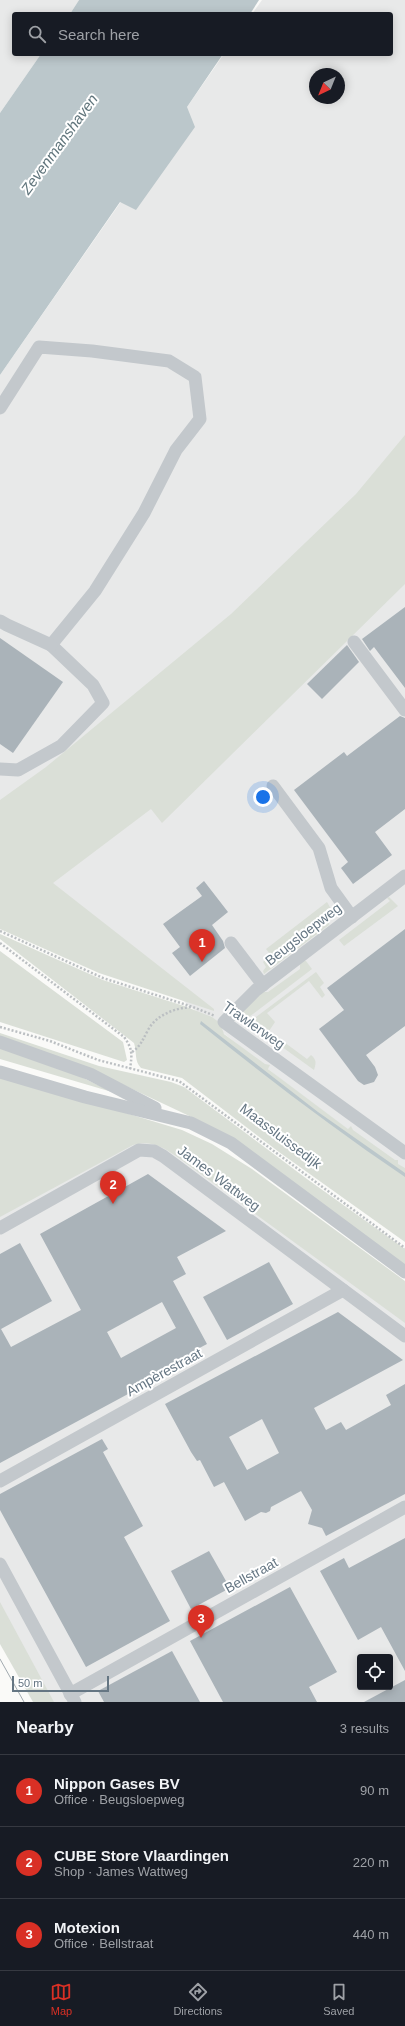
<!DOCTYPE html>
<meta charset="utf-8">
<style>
:root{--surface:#171b24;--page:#242831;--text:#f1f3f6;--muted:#9ea1a6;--line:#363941;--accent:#d93025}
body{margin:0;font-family:Helvetica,sans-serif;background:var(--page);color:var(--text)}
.controls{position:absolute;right:12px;bottom:12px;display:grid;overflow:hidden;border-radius:4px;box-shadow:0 2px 10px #0003}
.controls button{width:36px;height:36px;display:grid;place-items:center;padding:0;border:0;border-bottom:1px solid var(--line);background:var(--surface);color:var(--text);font:20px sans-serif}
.compass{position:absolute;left:309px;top:68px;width:36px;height:36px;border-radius:50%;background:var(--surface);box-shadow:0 2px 10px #0003;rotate:223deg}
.scale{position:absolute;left:12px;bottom:10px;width:97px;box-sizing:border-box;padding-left:4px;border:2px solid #657683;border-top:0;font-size:11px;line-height:14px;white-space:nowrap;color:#657683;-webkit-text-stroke:3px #fff;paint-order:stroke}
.you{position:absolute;left:263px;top:797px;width:14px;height:14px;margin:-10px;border:3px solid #fff;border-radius:50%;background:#1a73e8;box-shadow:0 0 0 6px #1a73e833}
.badge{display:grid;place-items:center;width:26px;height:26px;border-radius:50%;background:var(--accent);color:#fff;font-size:13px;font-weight:700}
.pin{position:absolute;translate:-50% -33px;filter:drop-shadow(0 1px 2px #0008)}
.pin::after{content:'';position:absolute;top:21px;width:14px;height:12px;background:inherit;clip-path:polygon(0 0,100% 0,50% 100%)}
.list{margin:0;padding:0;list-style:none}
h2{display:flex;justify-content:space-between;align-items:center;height:52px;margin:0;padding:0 16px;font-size:17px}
h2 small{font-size:13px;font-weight:400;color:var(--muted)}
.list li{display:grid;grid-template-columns:26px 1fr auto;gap:12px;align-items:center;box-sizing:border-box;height:72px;padding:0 16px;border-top:1px solid var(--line)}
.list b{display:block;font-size:15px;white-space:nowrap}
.list p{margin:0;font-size:13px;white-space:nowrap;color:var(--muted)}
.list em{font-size:13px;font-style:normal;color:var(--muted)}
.icon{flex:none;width:22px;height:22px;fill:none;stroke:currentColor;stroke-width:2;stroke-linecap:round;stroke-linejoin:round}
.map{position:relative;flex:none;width:405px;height:1702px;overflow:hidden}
.search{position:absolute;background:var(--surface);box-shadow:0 2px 10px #0003;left:12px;right:12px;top:12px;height:44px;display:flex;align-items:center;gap:10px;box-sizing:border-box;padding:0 14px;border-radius:4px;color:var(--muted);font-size:15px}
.sheet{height:268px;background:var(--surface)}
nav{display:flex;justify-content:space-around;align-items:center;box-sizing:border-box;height:56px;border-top:1px solid var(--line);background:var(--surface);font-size:11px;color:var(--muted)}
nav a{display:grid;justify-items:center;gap:2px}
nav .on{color:var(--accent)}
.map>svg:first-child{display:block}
</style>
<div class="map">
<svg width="405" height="1702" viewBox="0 0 405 1702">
<rect width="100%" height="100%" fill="#fafaf8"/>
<g fill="#e8e9e9" fill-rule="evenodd">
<polygon points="0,0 79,0 70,14 14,14 14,54 41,54 0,113"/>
<path d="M 262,0 L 405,0 L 405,1172 L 354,1138 L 181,999 L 0,892 L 0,375 L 224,54 L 391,54 L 391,14 L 252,14 ZM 315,74 L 339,74 L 339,98 L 315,98 Z"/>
<path d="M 124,1137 L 163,1139 L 405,1316 L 405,1702 L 35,1702 L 0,1639 L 0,1214 ZM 360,1657 L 390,1657 L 390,1687 L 360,1687 Z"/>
</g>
<g fill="#dadfd7">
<polygon points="405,435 405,584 162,823 151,809 53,883 214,1009 214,1011 99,973 0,929 0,800 46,767 231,614 356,494"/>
<polygon points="389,897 398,906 344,946 339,940 390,901 387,898"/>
<polygon points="327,902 331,909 329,925 264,974 263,971 266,967 263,962 271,955 266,949"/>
<path d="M 0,934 L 103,980 L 184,1006 L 212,1017 L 220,1023 L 224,1034 L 265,1064 L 270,1065 L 268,1069 L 348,1129 L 351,1126 L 353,1130 L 395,1160 L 398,1160 L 398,1164 L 405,1168 L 405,1242 L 279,1152 L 182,1078 L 141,1068 C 134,1061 137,1052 134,1043 L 0,939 Z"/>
<polygon points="0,951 123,1042 127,1060 124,1062 0,1022"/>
<polygon points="303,960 306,961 312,969 245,1020 242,1018 243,1009 262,992 268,992 300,969 300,963"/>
<path d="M 316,972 L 324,983 L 320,987 L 325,995 L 322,998 L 309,981 L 267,1013 L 275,1022 L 269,1031 L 307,1059 L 311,1055 C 317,1060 316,1063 314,1070 L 256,1028 L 256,1017 Z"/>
<polygon points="0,1033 99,1066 171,1082 184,1087 307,1179 405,1249 405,1265 202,1122 94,1071 0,1038"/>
<polygon points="0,1047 67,1070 112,1092 0,1059"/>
<path d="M 0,1075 L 182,1130 L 212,1144 L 252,1169 L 405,1281 L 405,1323 L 176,1156 C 162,1147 151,1140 133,1145 L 0,1217 Z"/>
<polygon points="0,1602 54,1702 33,1702 0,1644"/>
</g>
<g fill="#bbc7cb">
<polygon points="79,0 259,0 250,14 70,14"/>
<polygon points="41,54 223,54 187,107 195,127 136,210 120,202 0,375 0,113"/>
<path d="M 201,1021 L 318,1112 L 405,1173 L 405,1177 C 334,1129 266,1077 200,1024 Z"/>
</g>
<g fill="#aab3b9" fill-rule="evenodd">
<polygon points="405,607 405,688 374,647 370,651 362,639"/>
<polygon points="0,638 63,682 13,753 0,744"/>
<polygon points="347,645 359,662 322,699 307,684"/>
<polygon points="400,716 405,718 405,809 375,832 392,855 353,884 341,868 348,862 294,790 344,752 347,756"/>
<polygon points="204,881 228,912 212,925 223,941 225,948 190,976 172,953 180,947 163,924 202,896 196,888"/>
<polygon points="405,929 405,1026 366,1055 375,1067 378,1075 374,1082 364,1085 358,1081 319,1029 344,1010 327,988"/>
<path d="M 148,1174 L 226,1231 L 177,1257 L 186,1274 L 173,1281 L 207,1344 L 190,1353 L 193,1359 L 0,1463 L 0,1254 L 20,1243 L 52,1301 L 1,1329 L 11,1347 L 81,1310 L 40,1234 ZM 162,1302 L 176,1328 L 121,1358 L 107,1332 Z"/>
<polygon points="269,1262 293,1304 227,1340 203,1297"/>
<path d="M 338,1312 L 403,1360 L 314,1408 L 326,1430 L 341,1422 L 346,1430 L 391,1405 L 386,1395 L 405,1384 L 405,1494 L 326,1536 L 322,1528 L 308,1524 L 312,1510 L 301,1491 L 271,1507 L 270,1511 L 266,1513 L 261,1512 L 245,1521 L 224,1482 L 214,1487 L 200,1460 L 197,1461 L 191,1452 L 165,1404 ZM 262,1419 L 279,1453 L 247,1470 L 229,1437 Z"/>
<polygon points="102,1439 108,1449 103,1452 143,1526 124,1537 170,1621 86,1667 0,1510 0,1494"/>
<polygon points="405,1538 405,1671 381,1627 358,1640 320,1571 344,1558 349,1568"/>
<polygon points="209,1551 230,1588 191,1609 171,1571"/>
<polygon points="290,1587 337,1672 309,1687 317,1702 223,1702 190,1641"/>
<polygon points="172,1651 200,1702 104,1702 98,1691"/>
<polygon points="405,1680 405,1702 364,1702"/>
</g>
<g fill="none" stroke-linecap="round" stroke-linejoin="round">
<g stroke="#bbbfc2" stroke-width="2.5" stroke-dasharray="2 2" stroke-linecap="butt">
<polyline points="0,931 103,978 193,1007 215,1016"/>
<path d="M 0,943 L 124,1037 C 133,1049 132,1055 130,1069"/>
<polyline points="0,1027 50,1041 98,1060 179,1081 405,1248"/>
<path d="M 132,1052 C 141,1046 143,1039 148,1030 C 156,1015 175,1008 191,1007"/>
</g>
<g stroke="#c3c8cc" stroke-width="13">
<polyline points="0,408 39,347 92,351 169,361 195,377 200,419 176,450 144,513 95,591 51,645 93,685 103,703 61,746 18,770 0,769"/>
<polyline points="0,621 7,625 51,645"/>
<polyline points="354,642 405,710"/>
<polyline points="273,786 319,848 331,888 352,917"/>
<polyline points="405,876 256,990 224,1022 405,1153"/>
<polyline points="231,943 263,985"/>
<polyline points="0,1042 90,1074 155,1108"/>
<polyline points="0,1072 85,1097 191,1123 231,1143 405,1272"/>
<polyline points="0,1228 139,1150 154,1151 163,1156 405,1336"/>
<polyline points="0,1481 343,1290"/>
<polyline points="0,1564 75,1702"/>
<polyline points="70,1694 405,1507"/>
</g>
<polyline stroke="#a2aab0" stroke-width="1" points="0,1659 24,1702"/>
</g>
<g text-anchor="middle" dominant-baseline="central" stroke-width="4" stroke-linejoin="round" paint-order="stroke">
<g font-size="14" fill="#657683" stroke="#fff">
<text transform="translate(303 934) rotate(-38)">Beugsloepweg</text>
<text transform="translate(254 1025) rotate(35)">Trawlerweg</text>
<text transform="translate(281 1136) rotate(37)">Maassluissedijk</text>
<text transform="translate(219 1178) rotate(37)">James Wattweg</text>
<text transform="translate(164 1372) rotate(-29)">Ampèrestraat</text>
<text transform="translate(251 1575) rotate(-29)">Bellstraat</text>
</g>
<g font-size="15" font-style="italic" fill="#60757c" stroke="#fff">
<text transform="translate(59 144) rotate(-54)">Zevenmanshaven</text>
</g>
</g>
</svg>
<div class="controls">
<button><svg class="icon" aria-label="locate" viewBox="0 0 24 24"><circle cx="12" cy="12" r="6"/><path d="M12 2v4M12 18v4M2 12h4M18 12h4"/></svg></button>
</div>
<svg class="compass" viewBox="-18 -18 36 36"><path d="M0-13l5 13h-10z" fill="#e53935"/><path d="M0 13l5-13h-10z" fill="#9ea1a6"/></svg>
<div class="scale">50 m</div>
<div class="you"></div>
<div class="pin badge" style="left:202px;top:962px">1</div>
<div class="pin badge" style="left:113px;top:1204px">2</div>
<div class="pin badge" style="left:201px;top:1638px">3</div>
<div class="search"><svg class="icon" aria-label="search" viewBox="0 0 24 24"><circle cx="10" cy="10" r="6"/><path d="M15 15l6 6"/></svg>Search here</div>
</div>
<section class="sheet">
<h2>Nearby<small>3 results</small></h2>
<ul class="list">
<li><span class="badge">1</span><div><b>Nippon Gases BV</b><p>Office · Beugsloepweg</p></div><em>90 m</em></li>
<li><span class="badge">2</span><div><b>CUBE Store Vlaardingen</b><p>Shop · James Wattweg</p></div><em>220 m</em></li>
<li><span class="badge">3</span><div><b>Motexion</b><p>Office · Bellstraat</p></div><em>440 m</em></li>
</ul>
</section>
<nav>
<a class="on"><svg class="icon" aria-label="map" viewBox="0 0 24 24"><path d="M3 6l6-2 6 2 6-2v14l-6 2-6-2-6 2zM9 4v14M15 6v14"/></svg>Map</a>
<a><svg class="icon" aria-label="directions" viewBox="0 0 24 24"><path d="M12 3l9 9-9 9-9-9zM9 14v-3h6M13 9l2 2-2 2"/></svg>Directions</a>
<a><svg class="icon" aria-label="saved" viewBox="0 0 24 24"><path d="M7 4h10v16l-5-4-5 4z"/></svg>Saved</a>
</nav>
